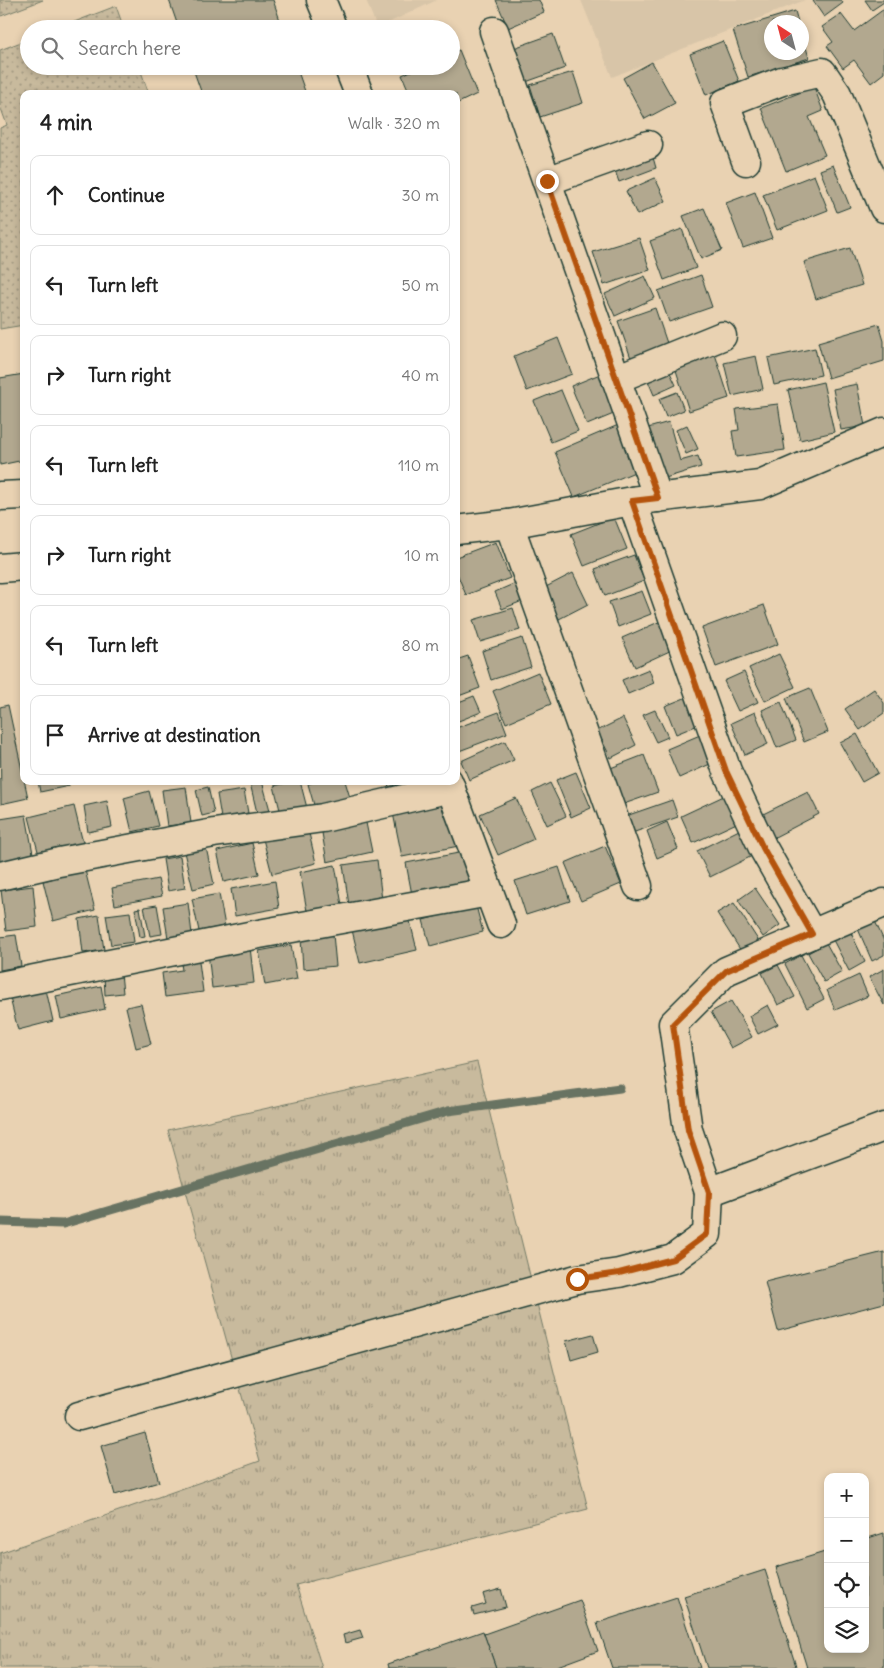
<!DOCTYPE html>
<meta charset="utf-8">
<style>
:root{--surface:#fff;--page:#f2f2f2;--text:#222;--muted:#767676;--line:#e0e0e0}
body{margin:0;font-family:Delius,sans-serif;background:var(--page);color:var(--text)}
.controls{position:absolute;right:15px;bottom:15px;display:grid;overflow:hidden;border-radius:10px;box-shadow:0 2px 8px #0003}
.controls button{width:45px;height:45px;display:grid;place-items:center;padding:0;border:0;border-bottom:1px solid var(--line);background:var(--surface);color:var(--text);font:25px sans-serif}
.compass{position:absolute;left:764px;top:15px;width:45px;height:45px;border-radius:50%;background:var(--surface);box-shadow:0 2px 8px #0003;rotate:324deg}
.stop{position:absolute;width:15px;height:15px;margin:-11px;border:4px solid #b45309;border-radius:50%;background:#fff}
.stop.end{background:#b45309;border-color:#fff;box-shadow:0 1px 5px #0008}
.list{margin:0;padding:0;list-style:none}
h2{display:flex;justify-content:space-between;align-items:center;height:65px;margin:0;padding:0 20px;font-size:21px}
h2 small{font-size:16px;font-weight:400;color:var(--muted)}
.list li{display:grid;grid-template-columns:32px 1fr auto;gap:15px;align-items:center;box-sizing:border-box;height:80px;margin:0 10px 10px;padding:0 10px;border:1px solid var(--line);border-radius:10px}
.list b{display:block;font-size:19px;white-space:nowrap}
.list em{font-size:16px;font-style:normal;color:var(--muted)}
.icon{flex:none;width:28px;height:28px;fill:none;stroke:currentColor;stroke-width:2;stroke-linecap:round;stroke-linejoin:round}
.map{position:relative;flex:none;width:884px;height:1668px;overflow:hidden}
.search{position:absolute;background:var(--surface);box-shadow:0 2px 8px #0003;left:20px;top:20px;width:440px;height:55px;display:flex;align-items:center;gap:12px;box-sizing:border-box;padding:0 18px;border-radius:28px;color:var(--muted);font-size:19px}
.panel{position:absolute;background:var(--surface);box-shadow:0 2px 8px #0003;left:20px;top:90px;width:440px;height:695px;border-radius:10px}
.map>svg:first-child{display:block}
</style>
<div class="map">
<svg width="884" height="1668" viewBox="0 0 884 1668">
<defs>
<pattern id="grass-tufts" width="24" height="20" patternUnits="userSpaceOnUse" patternTransform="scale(1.25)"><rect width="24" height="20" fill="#c8ba9d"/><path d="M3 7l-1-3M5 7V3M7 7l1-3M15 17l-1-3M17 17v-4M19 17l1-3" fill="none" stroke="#a29881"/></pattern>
<pattern id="park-dots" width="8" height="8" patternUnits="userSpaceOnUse" patternTransform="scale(1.25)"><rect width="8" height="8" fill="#c8ba9d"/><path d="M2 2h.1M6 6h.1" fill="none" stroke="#a29881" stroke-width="1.8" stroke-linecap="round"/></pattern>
</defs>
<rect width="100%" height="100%" fill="#e9d2b2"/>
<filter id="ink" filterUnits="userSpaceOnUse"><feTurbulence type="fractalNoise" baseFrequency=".02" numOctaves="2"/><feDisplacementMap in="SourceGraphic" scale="10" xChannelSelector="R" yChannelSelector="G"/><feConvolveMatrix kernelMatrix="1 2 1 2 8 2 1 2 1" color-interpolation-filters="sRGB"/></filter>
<g filter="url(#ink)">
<g fill="#d8c5a8">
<polygon points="366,0 437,0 377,28"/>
<polygon points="581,0 805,0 612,77"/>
</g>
<polygon fill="url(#grass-tufts)" stroke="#747c68" points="477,1062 588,1509 296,1585 322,1668 0,1668 0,1553 260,1461 168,1130"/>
<g fill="url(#park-dots)" stroke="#747c68">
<polygon points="0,0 43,0 1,16"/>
<polygon points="116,6 124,29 56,29"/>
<polygon points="29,39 29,66 139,66 149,94 24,94 24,325 0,329 0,128 7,125 0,106 0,50"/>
</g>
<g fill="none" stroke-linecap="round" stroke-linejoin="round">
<polyline stroke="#687362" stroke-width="9" points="0,1222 63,1224 448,1111 620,1088"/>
</g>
<g fill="#b2a88f" stroke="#1f3d34">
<polygon points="169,0 273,0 283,29 179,29"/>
<polygon points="496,0 539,0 544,12 508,28"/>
<polygon points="815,0 841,0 843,3 824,17 813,1"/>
<polygon points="865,0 884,0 884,2 872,10"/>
<polygon points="884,9 884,73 871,83 854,60 843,68 827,46 833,42 822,27 841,14 854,31"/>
<polygon points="795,11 798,22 772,22 772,52 802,52 802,33 809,58 748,77 733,30"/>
<polygon points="553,34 565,68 523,83 511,49"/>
<polygon points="723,41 739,81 706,95 690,54"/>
<polygon points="459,50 477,94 456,104 456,94 410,94 402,75 422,66 451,66 451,53"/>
<polygon points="652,62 675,103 645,119 623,78"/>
<polygon points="192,66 296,66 306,94 202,94"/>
<polygon points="573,72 583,103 540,117 530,85"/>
<polygon points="814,87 823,111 809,117 825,155 786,171 761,108"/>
<polygon points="652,154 656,168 619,182 614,168"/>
<polygon points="833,165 850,207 837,212 820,170"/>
<polygon points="814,175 828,210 777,230 763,195"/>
<polygon points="655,178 666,201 637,215 626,191"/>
<polygon points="755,192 772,238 743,248 726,203"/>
<polygon points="704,208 722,250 701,259 683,216"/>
<polygon points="682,229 696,268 664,280 650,241"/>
<polygon points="639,238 650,270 604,285 593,252"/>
<polygon points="850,248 862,285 816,299 804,262"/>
<polygon points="701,275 712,307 669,322 658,291"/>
<polygon points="645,276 655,298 615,316 605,294"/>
<polygon points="655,308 669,349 632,361 618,321"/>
<polygon points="879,324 884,341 884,361 828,378 818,342"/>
<polygon points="558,338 572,374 527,391 514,356"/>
<polygon points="815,348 821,375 774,385 768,358"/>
<polygon points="714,351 729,398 689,411 674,364"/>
<polygon points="756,356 763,389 732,396 724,363"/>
<polygon points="667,366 676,385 654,395 646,376"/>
<polygon points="24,374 24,460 0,465 0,378"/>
<polygon points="600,374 616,413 587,425 571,386"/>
<polygon points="823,382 834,432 800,440 788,390"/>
<polygon points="857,384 865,426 841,430 833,389"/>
<polygon points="561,390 578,431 551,442 534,401"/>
<polygon points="677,392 684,410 666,417 659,399"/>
<polygon points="778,404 785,450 736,457 732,431 739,430 736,409"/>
<polygon points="669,422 680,461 698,456 701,467 662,479 648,428"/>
<polygon points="623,423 642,469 574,497 555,452"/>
<polygon points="687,425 698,449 686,454 676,430"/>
<polygon points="614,517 627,549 584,566 571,534"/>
<polygon points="496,542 510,578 466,595 456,571 456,557"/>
<polygon points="634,555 644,581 605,596 595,569"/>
<polygon points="573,573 588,604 559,619 544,588"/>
<polygon points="518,582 525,600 502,609 495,592"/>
<polygon points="642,591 651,614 618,627 609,602"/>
<polygon points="764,605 778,644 716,667 702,628"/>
<polygon points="513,608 520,630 480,642 473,620"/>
<polygon points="661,621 674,649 635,667 622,638"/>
<polygon points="522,638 531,667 491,680 482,651"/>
<polygon points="779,654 795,687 765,701 749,668"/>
<polygon points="468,656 480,688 456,697 456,660"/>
<polygon points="649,669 654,683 628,694 622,680"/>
<polygon points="538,672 551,704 506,723 493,691"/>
<polygon points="744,672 758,702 738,711 724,681"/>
<polygon points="810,688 828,732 804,742 786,698"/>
<polygon points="874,689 884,703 884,713 860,730 845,709"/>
<polygon points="692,695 703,723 676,734 665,706"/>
<polygon points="474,696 481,712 456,722 456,703"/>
<polygon points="781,702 796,740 777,748 762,710"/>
<polygon points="8,705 28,798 1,804 0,707"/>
<polygon points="655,710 668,737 656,742 643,715"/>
<polygon points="499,712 507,733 459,751 456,743 456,728"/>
<polygon points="755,712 768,744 745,755 731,723"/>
<polygon points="623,718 636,745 611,758 597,731"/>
<polygon points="707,732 719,760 679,778 667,749"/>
<polygon points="857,734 878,773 862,782 840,743"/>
<polygon points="505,741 514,760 469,780 461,761"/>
<polygon points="644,755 658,792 621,805 608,769"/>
<polygon points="576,772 591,808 571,817 556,780"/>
<polygon points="38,781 68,781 69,786 40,792"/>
<polygon points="258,781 262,781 271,814 258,817 250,783"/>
<polygon points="294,781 300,781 307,808 281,814 274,786"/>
<polygon points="317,781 345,781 351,801 316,812 308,784"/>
<polygon points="387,781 407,781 389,787"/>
<polygon points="550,783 566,816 547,825 532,792"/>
<polygon points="186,787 191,823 167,826 162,790"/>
<polygon points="208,787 214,813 202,816 196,790"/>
<polygon points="244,790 248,813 221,818 217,794"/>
<polygon points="149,791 158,826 132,832 124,798"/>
<polygon points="808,792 819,814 773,838 761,815"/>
<polygon points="728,794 741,821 693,843 681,816"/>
<polygon points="516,798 534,839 498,855 480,814"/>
<polygon points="455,800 464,845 402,857 393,813"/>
<polygon points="672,800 678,817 629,834 623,817"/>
<polygon points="107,801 112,827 88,832 84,806"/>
<polygon points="74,806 83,843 39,855 29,817"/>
<polygon points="26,815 34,859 0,865 0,819"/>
<polygon points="365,818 372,852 327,862 321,827"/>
<polygon points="667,822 678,849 657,858 647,831"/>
<polygon points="308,829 316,863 272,874 263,839"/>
<polygon points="741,829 754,855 710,877 697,851"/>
<polygon points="205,843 214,884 193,889 183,848"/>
<polygon points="252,843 259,874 224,882 217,851"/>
<polygon points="605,846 621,884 581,901 565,863"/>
<polygon points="469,851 476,887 413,900 406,863"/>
<polygon points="180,856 185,888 168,891 163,859"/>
<polygon points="377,860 382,900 349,905 343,865"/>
<polygon points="335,865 342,905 307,911 300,872"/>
<polygon points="559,867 570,901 526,915 515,881"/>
<polygon points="85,870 95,910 53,921 43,881"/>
<polygon points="158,879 162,896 115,905 112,888"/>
<polygon points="275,881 279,908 235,916 231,889"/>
<polygon points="33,886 37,927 6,931 1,890"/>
<polygon points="755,888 780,925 763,937 738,900"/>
<polygon points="219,894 225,926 199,931 192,899"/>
<polygon points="188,903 192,934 168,938 163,907"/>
<polygon points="734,903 758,940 741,951 717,913"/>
<polygon points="157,905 162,934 150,936 144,907"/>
<polygon points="476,906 483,932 430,946 423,920"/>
<polygon points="140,908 145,936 140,937 135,909"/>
<polygon points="130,912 134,942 111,945 106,915"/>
<polygon points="99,915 104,950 83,953 79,919"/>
<polygon points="409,917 417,950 360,963 352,930"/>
<polygon points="875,921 884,941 884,955 872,961 858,929"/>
<polygon points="850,931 865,962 849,971 833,940"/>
<polygon points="333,934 336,966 303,969 301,938"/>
<polygon points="16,935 21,966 0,970 0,937"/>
<polygon points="826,943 842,972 824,982 808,953"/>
<polygon points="291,945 297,979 265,985 259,951"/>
<polygon points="250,947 254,983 212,988 208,952"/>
<polygon points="198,954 203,992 165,997 162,973 182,970 180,957"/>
<polygon points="801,955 824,999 807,1008 785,964"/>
<polygon points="778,965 795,997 778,1005 762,973"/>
<polygon points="884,969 884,1005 869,977"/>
<polygon points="121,973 123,993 105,995 104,975"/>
<polygon points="859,975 868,996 835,1010 827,990"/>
<polygon points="45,985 53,1021 18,1030 9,994"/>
<polygon points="101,986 105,1009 61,1019 56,996"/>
<polygon points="731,1001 752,1037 731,1048 711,1012"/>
<polygon points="141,1004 151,1044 136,1048 126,1007"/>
<polygon points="768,1005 778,1024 758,1034 749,1016"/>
<polygon points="884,1252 884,1303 778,1331 765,1282"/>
<polygon points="593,1334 598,1352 571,1360 566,1341"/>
<polygon points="145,1433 159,1482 115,1495 101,1446"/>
<polygon points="884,1533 884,1668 807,1668 776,1567 828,1551 828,1649 865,1649 865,1539"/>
<polygon points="765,1570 796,1666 790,1668 707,1668 684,1596"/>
<polygon points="501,1589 506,1607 474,1615 472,1608 486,1604 483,1594"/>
<polygon points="677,1597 700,1668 612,1668 597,1623"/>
<polygon points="580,1600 598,1651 552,1668 496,1668 484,1634"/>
<polygon points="360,1630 363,1638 345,1643 343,1635"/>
<polygon points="483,1631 496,1668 389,1668 388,1664"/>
</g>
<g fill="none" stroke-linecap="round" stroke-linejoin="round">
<g stroke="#1f3d34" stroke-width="31">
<g id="minor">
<polyline points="321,0 333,29"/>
<polyline points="494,31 658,498"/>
<polyline points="348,66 359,94"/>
<polyline points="746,161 725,103 782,81 822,72 837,94 884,208"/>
<polyline points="547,181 648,145"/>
<polyline points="616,379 722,336"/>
<polyline points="0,496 24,495"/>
<polyline points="632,501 727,771 763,848 812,934"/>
<polyline points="509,524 638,886"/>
<polyline points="456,530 509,524 632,501 760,485 884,432"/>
<polyline points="0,568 24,566"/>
<polyline points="448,781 501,924"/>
<polyline points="0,876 59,862 214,833 323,818 451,788"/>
<polyline points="884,903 726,971 673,1024 688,1130 709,1192 884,1127"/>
<polyline points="0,986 259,934 489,892"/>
<polyline points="79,1416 577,1279 619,1273 673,1259 707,1234 709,1192"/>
</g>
</g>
<use href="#minor" stroke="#e9d2b2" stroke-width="28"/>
</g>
</g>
<g fill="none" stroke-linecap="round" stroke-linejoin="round" filter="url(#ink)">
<polyline stroke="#b45309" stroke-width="6" points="547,181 658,498 632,501 726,771 763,848 812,934 726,971 673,1024 688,1130 709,1192 707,1234 673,1259 619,1273 577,1279"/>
</g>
</svg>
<div class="controls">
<button>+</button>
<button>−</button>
<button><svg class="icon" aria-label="locate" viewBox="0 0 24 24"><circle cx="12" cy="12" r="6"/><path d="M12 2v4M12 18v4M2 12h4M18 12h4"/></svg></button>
<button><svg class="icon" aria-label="layers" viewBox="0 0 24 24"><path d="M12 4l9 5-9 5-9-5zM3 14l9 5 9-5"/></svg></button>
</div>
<svg class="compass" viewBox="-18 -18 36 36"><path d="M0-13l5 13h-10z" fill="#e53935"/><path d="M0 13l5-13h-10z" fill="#767676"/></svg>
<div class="stop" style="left:577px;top:1279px"></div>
<div class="stop end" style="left:547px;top:181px"></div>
<div class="search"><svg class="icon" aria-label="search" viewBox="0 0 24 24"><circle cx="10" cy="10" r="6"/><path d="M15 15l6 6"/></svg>Search here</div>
<section class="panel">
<h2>4 min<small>Walk · 320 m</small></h2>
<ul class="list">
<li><svg class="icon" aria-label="ahead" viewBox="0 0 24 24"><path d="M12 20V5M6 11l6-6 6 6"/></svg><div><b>Continue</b></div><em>30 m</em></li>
<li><svg class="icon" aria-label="left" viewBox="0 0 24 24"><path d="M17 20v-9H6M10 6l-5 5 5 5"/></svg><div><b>Turn left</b></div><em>50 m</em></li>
<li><svg class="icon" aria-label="right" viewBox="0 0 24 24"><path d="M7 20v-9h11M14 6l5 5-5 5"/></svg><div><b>Turn right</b></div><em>40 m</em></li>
<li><svg class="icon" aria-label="left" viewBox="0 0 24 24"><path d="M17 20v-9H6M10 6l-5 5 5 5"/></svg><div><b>Turn left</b></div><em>110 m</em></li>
<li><svg class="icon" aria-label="right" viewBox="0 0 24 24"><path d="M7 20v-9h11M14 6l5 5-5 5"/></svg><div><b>Turn right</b></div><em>10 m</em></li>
<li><svg class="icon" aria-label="left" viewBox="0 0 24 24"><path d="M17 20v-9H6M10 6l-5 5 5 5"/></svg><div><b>Turn left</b></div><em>80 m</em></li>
<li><svg class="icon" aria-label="arrive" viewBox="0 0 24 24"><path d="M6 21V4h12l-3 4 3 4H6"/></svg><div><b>Arrive at destination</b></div></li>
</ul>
</section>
</div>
